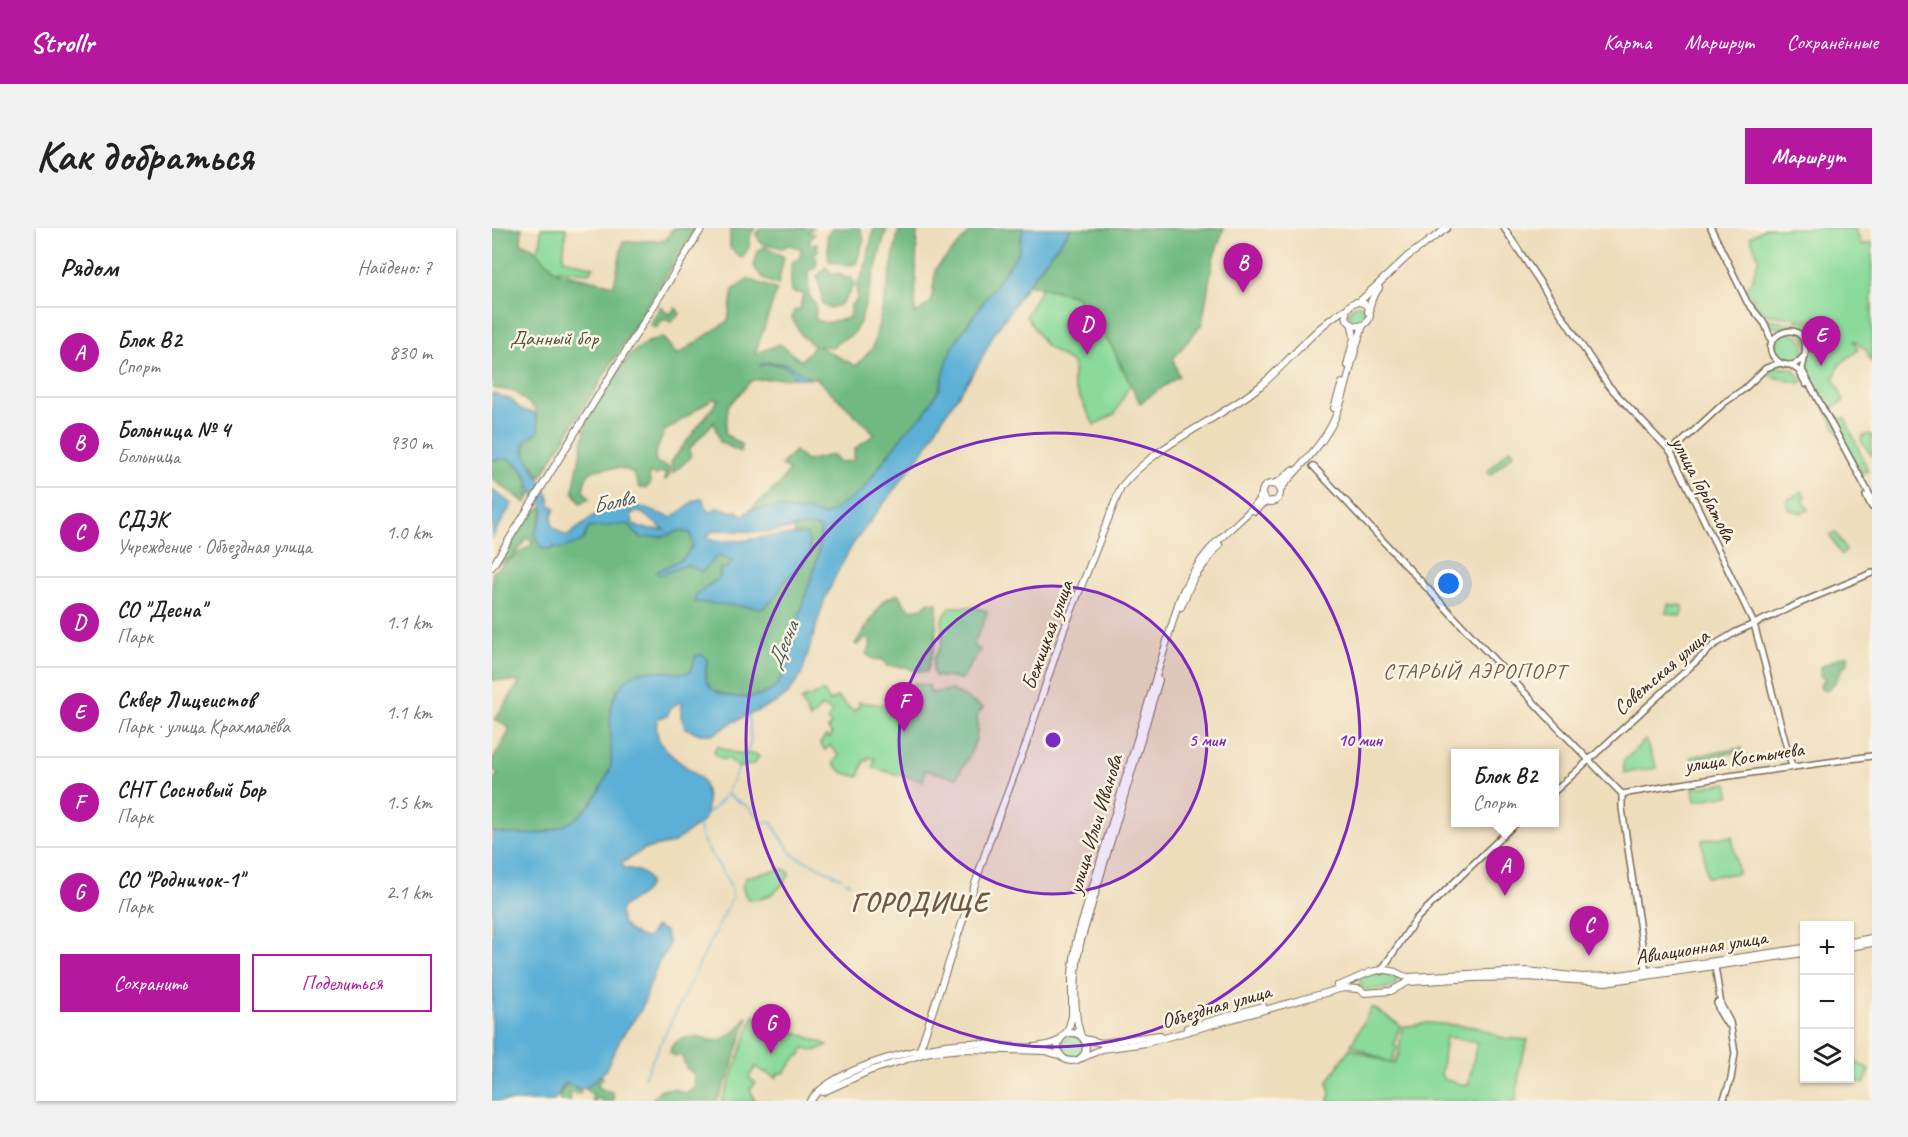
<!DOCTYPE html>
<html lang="ru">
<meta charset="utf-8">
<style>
:root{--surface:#fff;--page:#f2f2f2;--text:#222;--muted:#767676;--line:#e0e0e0;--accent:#b5179e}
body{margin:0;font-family:Caveat,sans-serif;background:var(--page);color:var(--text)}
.controls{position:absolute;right:18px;bottom:18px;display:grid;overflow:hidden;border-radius:0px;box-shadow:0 2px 4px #0004}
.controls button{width:54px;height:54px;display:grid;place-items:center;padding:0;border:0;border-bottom:2px solid var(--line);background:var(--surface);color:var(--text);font:30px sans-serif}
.you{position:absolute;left:957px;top:356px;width:21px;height:21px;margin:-15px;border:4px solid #fff;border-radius:50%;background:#1a73e8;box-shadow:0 0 0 9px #1a73e833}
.badge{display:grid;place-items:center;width:39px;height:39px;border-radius:50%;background:var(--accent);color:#fff;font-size:20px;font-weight:700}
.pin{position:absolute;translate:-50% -50px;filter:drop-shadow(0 2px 3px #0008)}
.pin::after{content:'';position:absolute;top:32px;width:21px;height:18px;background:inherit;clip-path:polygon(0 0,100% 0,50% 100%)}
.popup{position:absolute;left:959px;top:521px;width:108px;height:78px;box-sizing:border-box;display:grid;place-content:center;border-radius:0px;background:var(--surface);filter:drop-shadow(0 2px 4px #0005);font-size:20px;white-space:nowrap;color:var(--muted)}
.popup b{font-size:22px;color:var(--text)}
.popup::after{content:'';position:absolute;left:50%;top:100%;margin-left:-12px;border:12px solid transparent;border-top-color:var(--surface)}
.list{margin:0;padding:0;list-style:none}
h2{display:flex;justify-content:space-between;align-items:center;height:78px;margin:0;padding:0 24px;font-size:26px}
h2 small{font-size:20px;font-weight:400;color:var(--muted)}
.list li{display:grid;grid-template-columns:39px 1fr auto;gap:18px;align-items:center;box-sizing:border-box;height:90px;padding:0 24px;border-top:2px solid var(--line)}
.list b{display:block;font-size:22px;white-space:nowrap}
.list p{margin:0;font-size:20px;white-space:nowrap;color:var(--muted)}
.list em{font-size:20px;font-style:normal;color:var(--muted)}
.actions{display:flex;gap:12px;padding:18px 24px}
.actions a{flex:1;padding:14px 0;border:2px solid var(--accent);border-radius:0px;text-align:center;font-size:21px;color:var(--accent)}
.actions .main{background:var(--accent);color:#fff}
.icon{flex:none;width:33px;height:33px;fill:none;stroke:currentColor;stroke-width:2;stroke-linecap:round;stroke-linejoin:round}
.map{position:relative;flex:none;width:1380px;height:873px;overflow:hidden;border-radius:0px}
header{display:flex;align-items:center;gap:36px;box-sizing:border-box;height:84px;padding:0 30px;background:var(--accent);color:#fff}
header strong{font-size:28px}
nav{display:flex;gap:33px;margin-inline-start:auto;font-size:21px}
.intro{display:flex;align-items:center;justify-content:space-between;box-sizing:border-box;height:144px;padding:0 36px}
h1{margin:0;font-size:42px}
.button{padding:15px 27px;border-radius:0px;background:var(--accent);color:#fff;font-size:21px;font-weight:700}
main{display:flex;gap:36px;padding:0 36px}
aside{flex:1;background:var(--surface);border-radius:0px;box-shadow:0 2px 4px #0004}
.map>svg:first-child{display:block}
</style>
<header>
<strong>Strollr</strong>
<nav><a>Карта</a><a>Маршрут</a><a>Сохранённые</a></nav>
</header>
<div class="intro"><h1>Как добраться</h1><a class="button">Маршрут</a></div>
<main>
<aside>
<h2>Рядом<small>Найдено: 7</small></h2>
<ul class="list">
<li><span class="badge">A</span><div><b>Блок В2</b><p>Спорт</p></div><em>830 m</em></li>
<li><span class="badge">B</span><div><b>Больница № 4</b><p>Больница</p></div><em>930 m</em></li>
<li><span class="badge">C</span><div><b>СДЭК</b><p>Учреждение · Объездная улица</p></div><em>1.0 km</em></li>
<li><span class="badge">D</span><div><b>СО &quot;Десна&quot;</b><p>Парк</p></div><em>1.1 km</em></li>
<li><span class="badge">E</span><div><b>Сквер Лицеистов</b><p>Парк · улица Крахмалёва</p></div><em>1.1 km</em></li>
<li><span class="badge">F</span><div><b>СНТ Сосновый Бор</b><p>Парк</p></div><em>1.5 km</em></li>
<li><span class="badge">G</span><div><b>СО &quot;Родничок-1&quot;</b><p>Парк</p></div><em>2.1 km</em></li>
</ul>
<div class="actions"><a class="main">Сохранить</a><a>Поделиться</a></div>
</aside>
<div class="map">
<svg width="1380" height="873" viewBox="0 0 1380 873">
<rect width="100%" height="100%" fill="#fcf5e5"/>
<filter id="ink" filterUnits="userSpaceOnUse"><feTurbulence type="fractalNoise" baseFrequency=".0167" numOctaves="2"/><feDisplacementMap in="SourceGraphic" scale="12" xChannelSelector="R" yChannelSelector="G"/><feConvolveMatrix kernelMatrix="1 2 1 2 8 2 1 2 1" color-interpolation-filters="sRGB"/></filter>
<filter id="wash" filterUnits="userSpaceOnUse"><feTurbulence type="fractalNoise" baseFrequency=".008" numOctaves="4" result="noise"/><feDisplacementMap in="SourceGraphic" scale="24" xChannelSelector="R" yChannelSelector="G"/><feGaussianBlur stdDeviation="1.35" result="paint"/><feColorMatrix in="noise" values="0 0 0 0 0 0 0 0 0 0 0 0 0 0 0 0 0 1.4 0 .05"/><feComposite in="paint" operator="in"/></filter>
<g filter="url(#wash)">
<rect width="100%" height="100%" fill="#edb"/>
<g fill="#8ada9a" stroke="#62825c" stroke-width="1.5" fill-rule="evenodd">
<polygon points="49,0 74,0 71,31 102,39 97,45 66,42 57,58 43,27 49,13"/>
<polygon points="1273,0 1363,0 1370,18 1380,14 1380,135 1374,122 1361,112 1366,122 1347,137 1342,151 1352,173 1339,180 1347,192 1353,190 1376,243 1369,245 1335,185 1336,182 1334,183 1312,140 1316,121 1312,107 1302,100 1282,99 1271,90 1303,96 1304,92 1349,100 1348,95 1271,86 1254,60 1260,52 1267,30 1258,9"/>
<polygon points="551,57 584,63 617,108 629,140 641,150 623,186 602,197 581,156 581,136 553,117 534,88"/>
<circle cx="866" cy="86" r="9"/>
<circle cx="1297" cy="120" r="15"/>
<polygon points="1285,139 1301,141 1311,153 1308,155 1281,149 1277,145 1278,141"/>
<polygon points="1377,206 1380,208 1380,228 1369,213 1371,208"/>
<polygon points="1018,221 1022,225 998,247 995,244"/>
<polygon points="1310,263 1314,269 1311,271 1316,282 1310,285 1298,282 1294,273"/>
<polygon points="1342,305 1344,305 1354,323 1349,327 1338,307"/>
<polygon points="1176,376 1191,378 1189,388 1174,385"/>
<polygon points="459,379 480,379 495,383 492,393 481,417 488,422 469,451 443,448 441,443 442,431 450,416 450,391"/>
<path d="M 422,455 L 437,458 L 439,465 L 460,462 L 491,480 L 485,487 C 488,514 477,528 464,550 L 433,542 L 431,553 L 381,540 L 383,531 L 376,529 L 375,533 L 372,533 L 367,549 L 350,544 L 341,535 L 347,528 L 338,517 L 333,522 L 328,515 L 334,508 L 338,510 L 340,506 L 336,501 L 339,496 L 335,493 L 340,484 L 330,478 L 318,491 L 309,472 L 332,463 L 337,474 L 345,469 L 361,483 L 366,480 L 367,474 L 418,480 Z"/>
<polygon points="1153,512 1165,540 1132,545 1131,534"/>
<path d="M 225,518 C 241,526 246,526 264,526 L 267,529 L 261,536 L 247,540 L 237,531 C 230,532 225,529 222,523 Z"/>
<polygon points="1250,520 1249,523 1199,533 1199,529"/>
<polygon points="1236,555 1238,567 1203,573 1201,560"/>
<polygon points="1240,608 1246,645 1215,649 1210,612"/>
<path d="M 291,641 L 297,644 L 297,647 C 288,662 274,674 256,671 C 251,664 248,657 254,649 Z"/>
<polygon points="898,745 903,747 905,754 899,760 874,762 868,758 868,751 874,747"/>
<path d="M 880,779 L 908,797 L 902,817 L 905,819 L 899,836 L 902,836 L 907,825 L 910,799 L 936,795 L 985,799 L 1010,810 L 1036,812 L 1028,837 L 1024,873 L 836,873 L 838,868 L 836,853 L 858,820 L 898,835 L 859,817 ZM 954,809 L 985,814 L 976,858 L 951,851 L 949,846 Z"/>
<path d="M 262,788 L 336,817 L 323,823 L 312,820 L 308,828 L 305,828 L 292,845 L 287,845 L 284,850 L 263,839 L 257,850 L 264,855 L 258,861 L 263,873 L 229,873 C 244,846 249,816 262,788 Z"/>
<circle cx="581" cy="819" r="11"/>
<polygon points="1358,831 1378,842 1372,856 1358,849"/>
</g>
<g fill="#6fba82" stroke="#557250" stroke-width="1.5">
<polygon points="0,0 30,0 29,15 42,21 65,44 122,57 131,14 174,12 181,0 204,0 48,250 46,244 33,227 33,213 47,203 43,181 22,163 0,160"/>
<polygon points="238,0 263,0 259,5 257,19 250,30 238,20"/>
<path d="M 269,0 L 321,0 L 316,4 L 322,6 L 317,14 L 320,17 L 325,16 L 326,23 L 321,27 L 324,29 L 325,36 L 322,41 L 316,42 L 317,67 L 324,78 L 323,91 L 333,95 L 357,90 L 359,77 L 365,72 L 365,56 L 372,42 L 382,0 L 395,0 L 368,94 L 360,107 L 345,114 L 341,119 L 325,118 L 364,138 L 381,120 L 396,57 L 407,0 L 425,0 L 423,86 L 439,74 L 444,40 L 482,0 L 531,0 L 526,25 L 466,110 L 457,128 L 448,160 L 432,186 L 396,226 L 370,263 L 333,288 C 308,280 284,279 258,282 L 288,256 L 297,242 L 289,237 L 303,223 L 314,233 L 340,227 L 346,234 L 361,233 L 363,221 L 383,206 L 324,150 L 289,150 L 260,152 L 236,178 L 233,206 L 250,217 L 248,224 L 228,214 L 222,194 L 198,220 L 198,230 L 181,245 L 179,234 L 227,171 L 220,171 L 172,204 L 163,226 L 164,235 L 177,239 L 178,247 L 173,252 L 173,246 L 171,244 L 164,247 L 157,245 L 158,256 L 154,260 L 148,260 L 141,245 C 132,240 128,240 118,240 C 100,241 94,243 91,262 L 97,270 L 89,276 L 81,263 L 95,192 L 137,127 L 154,115 L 170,109 L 185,127 L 236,93 L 241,62 L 257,51 L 285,62 L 263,126 L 288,116 L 309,133 L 322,118 L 310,108 L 300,90 L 302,83 L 308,81 L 311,65 L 302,65 L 299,62 L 299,35 L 308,30 L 309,20 L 297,17 L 290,20 L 269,15 L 264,6 Z"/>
<polygon points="341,0 368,0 372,11 364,36 352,37 337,33 335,7"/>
<polygon points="579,0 732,0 721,31 710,96 681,131 687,148 648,175 620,119 584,68 536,56"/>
<path d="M 273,18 L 292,29 L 286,57 C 274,53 268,49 262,38 L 266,23 Z"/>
<path d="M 334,39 L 340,46 L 347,45 L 353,50 L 360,50 L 362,56 C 354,69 353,78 336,80 L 330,75 L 330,66 L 325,49 Z"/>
<polygon points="169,78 177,87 184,80 188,86 179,94 171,91 164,100 158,96"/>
<polygon points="17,231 29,240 37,255 35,260 38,259 40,267 33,264 38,269 34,275 0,251 0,232"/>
<path d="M 51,278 L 51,283 L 42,307 L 49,319 L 59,322 L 62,318 L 67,321 L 93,310 L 96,300 L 120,295 L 137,296 L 142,304 L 173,308 L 187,303 L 199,305 L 201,317 L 192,330 L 165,344 L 225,327 L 241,333 L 234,341 L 227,343 L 228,349 L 204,366 L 284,369 L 291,355 L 312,334 L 315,307 L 303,306 L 302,300 C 312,297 320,296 329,300 C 328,315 326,331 321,345 C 318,357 313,368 310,380 C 303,405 301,437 284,458 C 272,473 223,474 215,454 C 212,448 215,438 215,431 L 204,428 L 199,443 L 195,445 C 177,447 154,436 137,450 C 109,472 122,508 119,537 C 117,546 112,554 108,562 C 84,605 44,611 0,604 L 0,554 L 6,546 L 0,540 L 0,533 L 17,504 L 17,500 L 3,491 L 28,454 L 0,452 L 0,345 L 33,321 L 39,318 L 40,313 L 34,310 C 29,322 17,333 6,336 L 40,280 L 42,280 L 46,283 Z"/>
<polygon points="406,366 413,377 420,382 430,380 437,374 445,375 444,414 435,444 422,443 415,439 395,438 390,431 383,432 374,426 379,418 376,410 372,411 365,417 363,416 392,372"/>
<path d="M 1356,427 L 1356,435 C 1345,443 1346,457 1333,463 L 1329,461 L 1328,457 L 1333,452 L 1328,447 L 1329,439 L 1346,430 Z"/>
<path d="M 254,789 L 256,789 L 236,850 L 225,873 L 159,873 L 169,861 L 182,861 L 193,865 L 199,863 L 203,857 L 202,846 L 194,840 L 190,827 L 183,828 L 178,825 C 178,811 196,808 207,809 C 215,810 218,814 226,812 C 238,810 248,800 254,789 Z"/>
<polygon points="109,847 111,850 106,855 106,858 112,862 120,864 122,873 110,873 108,870 102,873 100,872 101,867 92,860"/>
<polygon points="74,855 89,863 88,866 78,865 79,873 68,873 67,867"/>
</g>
<g fill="#5bb0d7" stroke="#4b6d7a" stroke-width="1.5" fill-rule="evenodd">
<path d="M 531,0 L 579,0 L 536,56 L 502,106 L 484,141 L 448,194 L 435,218 L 361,316 L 344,347 L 332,373 L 309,448 L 295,467 L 285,474 L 241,494 L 222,506 L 208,506 L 193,500 L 189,488 L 190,474 L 187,474 L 179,480 L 175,488 L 166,490 C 156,520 192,534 210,552 C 216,565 217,580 211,593 L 181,615 L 152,621 L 130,635 L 132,640 C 142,641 166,647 153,663 C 147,670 136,673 129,680 C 125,696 140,708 155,710 L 164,699 L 173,703 L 177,716 L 175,723 L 166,735 L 149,782 L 130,808 L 113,843 L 98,857 L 89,861 L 73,855 L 62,873 L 0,873 L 0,604 C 45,611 84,605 108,562 C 112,554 117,546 119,537 C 122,507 108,474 137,450 C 154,436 176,447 195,445 L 199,443 L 204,428 L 210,427 L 215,431 C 215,438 212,448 215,454 C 224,474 274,474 285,457 C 300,435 303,406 309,382 C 312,370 317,358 321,346 C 326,331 328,316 329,301 C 319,295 312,298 301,300 C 275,307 250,302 223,302 L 214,309 L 222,313 L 249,313 L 273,309 L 315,306 L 319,323 L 312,334 L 291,355 L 284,369 L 271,380 L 203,374 L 204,367 L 228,349 L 228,340 L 234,341 L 241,334 L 226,327 L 210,344 L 195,337 L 167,347 L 164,344 L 192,330 L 201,317 L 199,305 L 187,303 L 173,308 L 150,310 L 142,304 L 137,296 L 96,300 C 90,319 83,315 67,321 L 62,318 L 59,322 L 49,319 L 42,307 L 52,285 L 51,277 L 41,264 L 33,245 L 25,236 L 17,231 L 0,232 L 0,165 L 20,172 L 29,182 L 43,185 L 47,203 L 33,213 L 32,223 C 37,237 59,263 58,277 L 63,280 L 60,288 L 60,298 L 72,307 L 77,307 L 104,286 L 136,274 L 180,290 L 202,273 L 210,270 L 216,283 L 220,284 L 224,280 L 233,281 L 238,284 L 245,283 L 251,288 L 258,282 L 285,279 L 305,283 L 314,282 L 333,288 L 370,263 L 413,204 L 432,186 L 448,160 L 457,127 L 466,110 L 526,25 ZM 148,284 L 173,302 L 148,300 L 141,296 L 139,285 Z"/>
<path d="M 276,134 L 294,136 L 319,151 L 304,150 C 301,148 300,145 298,142 C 291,135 275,135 267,138 Z"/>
<polygon points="0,262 20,276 0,310"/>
</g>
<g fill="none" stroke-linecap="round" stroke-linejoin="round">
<g stroke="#5bb0d7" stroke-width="1.5">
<polyline points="257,486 259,515 234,566 255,578 272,595"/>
<polyline points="213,587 222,580 234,567"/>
<polyline points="274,594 278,593 301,627 350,650"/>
<polyline points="353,653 358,655"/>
<path d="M 152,849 L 240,670 C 240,644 208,623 207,596"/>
</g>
</g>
</g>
<g filter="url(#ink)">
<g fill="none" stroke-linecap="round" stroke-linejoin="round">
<g stroke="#7a6955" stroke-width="8">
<g id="secondary">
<polyline points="1012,0 1116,157 1179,224 1262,396 1300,539"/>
<polyline points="1219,0 1255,74 1273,96 1280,114"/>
<path d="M 1311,129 C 1305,137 1298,139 1288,135 C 1258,113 1308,86 1313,117 C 1315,125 1311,134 1310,142 L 1380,271"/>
<polyline points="1299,137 1307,143 1314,156"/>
<polyline points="1179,224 1232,175 1252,161 1274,140 1288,135"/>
<polyline points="821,238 1064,498 1130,566"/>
<polyline points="1374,268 1380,279"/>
<polyline points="1062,564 1222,417 1244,404 1315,372 1380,345"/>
<polyline points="1130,566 1237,548 1380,528"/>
<polyline points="1130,566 1130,580 1154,743"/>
<polyline points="1221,735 1223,738 1229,777 1238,794 1243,825 1239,851 1231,873"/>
<polyline points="889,743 924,691 1025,594"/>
<polyline points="1225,775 1227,783 1235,796"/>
</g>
</g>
<g stroke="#7a6955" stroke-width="8">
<g id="primary">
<polyline points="867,74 916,28 955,0"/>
<circle cx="866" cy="86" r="12"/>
<polyline points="876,84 880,71 887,60"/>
<polyline points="855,137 862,110 860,97"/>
<polyline points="842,180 850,155"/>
<polyline points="781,256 788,253 800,242"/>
<circle cx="779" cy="265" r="9"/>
<path d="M 788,263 L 791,258 C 807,239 825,223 838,200 C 855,169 858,131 871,98"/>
<polyline points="763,283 770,276 780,273"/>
<polyline points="0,339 210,0"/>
<polyline points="689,379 701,351 727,317"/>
<polyline points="1358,714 1380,710"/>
<polyline points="1358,719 1380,715"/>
<path d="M 845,758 C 864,753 879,738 900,743 C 907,744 908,749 917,749 L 1034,743 L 1090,749 L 1120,748 L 1312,720"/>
<polyline points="695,800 771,778"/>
<circle cx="580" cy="819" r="14"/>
<path d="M 571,808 L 576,802 L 580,789 L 580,746 L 584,714 L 687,373 C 697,347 711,326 732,307 C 745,294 762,282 770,266"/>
<path d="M 589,808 C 580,782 583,742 588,716 L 667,452"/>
<polyline points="592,811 610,815 668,807"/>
<path d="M 426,827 L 498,611 L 534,516 L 571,404 L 629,259 C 666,214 723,194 767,159 C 798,134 821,99 857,79"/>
<polyline points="590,830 610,821 654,815 851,760 867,761 873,765 899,763 916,754 982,750 1034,749 1113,754 1312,725"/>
<polyline points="331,864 377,843 438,824 472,821 554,823 569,828"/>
<path d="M 318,873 C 341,839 441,814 481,815 C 508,816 543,826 568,812"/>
</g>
</g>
<use href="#secondary" stroke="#fff" stroke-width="5"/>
<use href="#primary" stroke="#fff" stroke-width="6"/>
</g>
</g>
<circle cx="561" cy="512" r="154" fill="#7b2cbf" fill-opacity=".12"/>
<g fill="none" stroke="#7b2cbf" stroke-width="3">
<circle cx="561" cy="512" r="154"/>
<circle cx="561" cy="512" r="307"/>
</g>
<g text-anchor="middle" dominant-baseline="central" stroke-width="5" stroke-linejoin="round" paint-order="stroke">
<g font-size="21" fill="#4f563d" stroke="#fcf5e5">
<text x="62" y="110">Данный бор</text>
</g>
<g font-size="21" fill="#3b2a1e" stroke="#fcf5e5">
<text transform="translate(1212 261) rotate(62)">улица Горбатова</text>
<text transform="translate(555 407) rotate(-70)">Бежицкая улица</text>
<text transform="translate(1169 444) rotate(-41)">Советская улица</text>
<text transform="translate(1252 529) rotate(-8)">улица Костычева</text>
<text transform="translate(603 596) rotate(-73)">улица Ильи Иванова</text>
<text transform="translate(1209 719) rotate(-9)">Авиационная улица</text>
<text transform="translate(724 778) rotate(-16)">Объездная улица</text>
</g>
<g font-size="22" font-style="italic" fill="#46595f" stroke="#fcf5e5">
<text transform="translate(121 274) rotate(-13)">Болва</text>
<text transform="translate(291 417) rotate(-67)">Десна</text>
</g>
<g font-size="22" letter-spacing="1.5" fill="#715a44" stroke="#fcf5e5">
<text x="983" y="443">СТАРЫЙ АЭРОПОРТ</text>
</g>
<g font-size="27" font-weight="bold" letter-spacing="1.5" fill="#715a44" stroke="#fcf5e5">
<text x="428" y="674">ГОРОДИЩЕ</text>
</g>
</g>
<circle cx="561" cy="512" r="9" fill="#7b2cbf" stroke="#fcf5e5" stroke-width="3"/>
<g font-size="18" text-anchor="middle" font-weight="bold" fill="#7b2cbf" stroke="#fcf5e5" stroke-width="5" stroke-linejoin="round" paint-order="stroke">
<text x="715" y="518">5 мин</text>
<text x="868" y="518">10 мин</text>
</g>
</svg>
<div class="controls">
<button>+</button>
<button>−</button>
<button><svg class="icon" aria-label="layers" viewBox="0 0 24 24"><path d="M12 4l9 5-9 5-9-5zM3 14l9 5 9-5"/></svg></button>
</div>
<div class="you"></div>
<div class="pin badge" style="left:1013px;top:668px">A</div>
<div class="popup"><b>Блок В2</b>Спорт</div>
<div class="pin badge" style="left:751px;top:65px">B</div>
<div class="pin badge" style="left:1097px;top:728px">C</div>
<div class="pin badge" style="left:595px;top:127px">D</div>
<div class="pin badge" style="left:1329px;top:138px">E</div>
<div class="pin badge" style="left:412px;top:504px">F</div>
<div class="pin badge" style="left:279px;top:826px">G</div>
</div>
</main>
